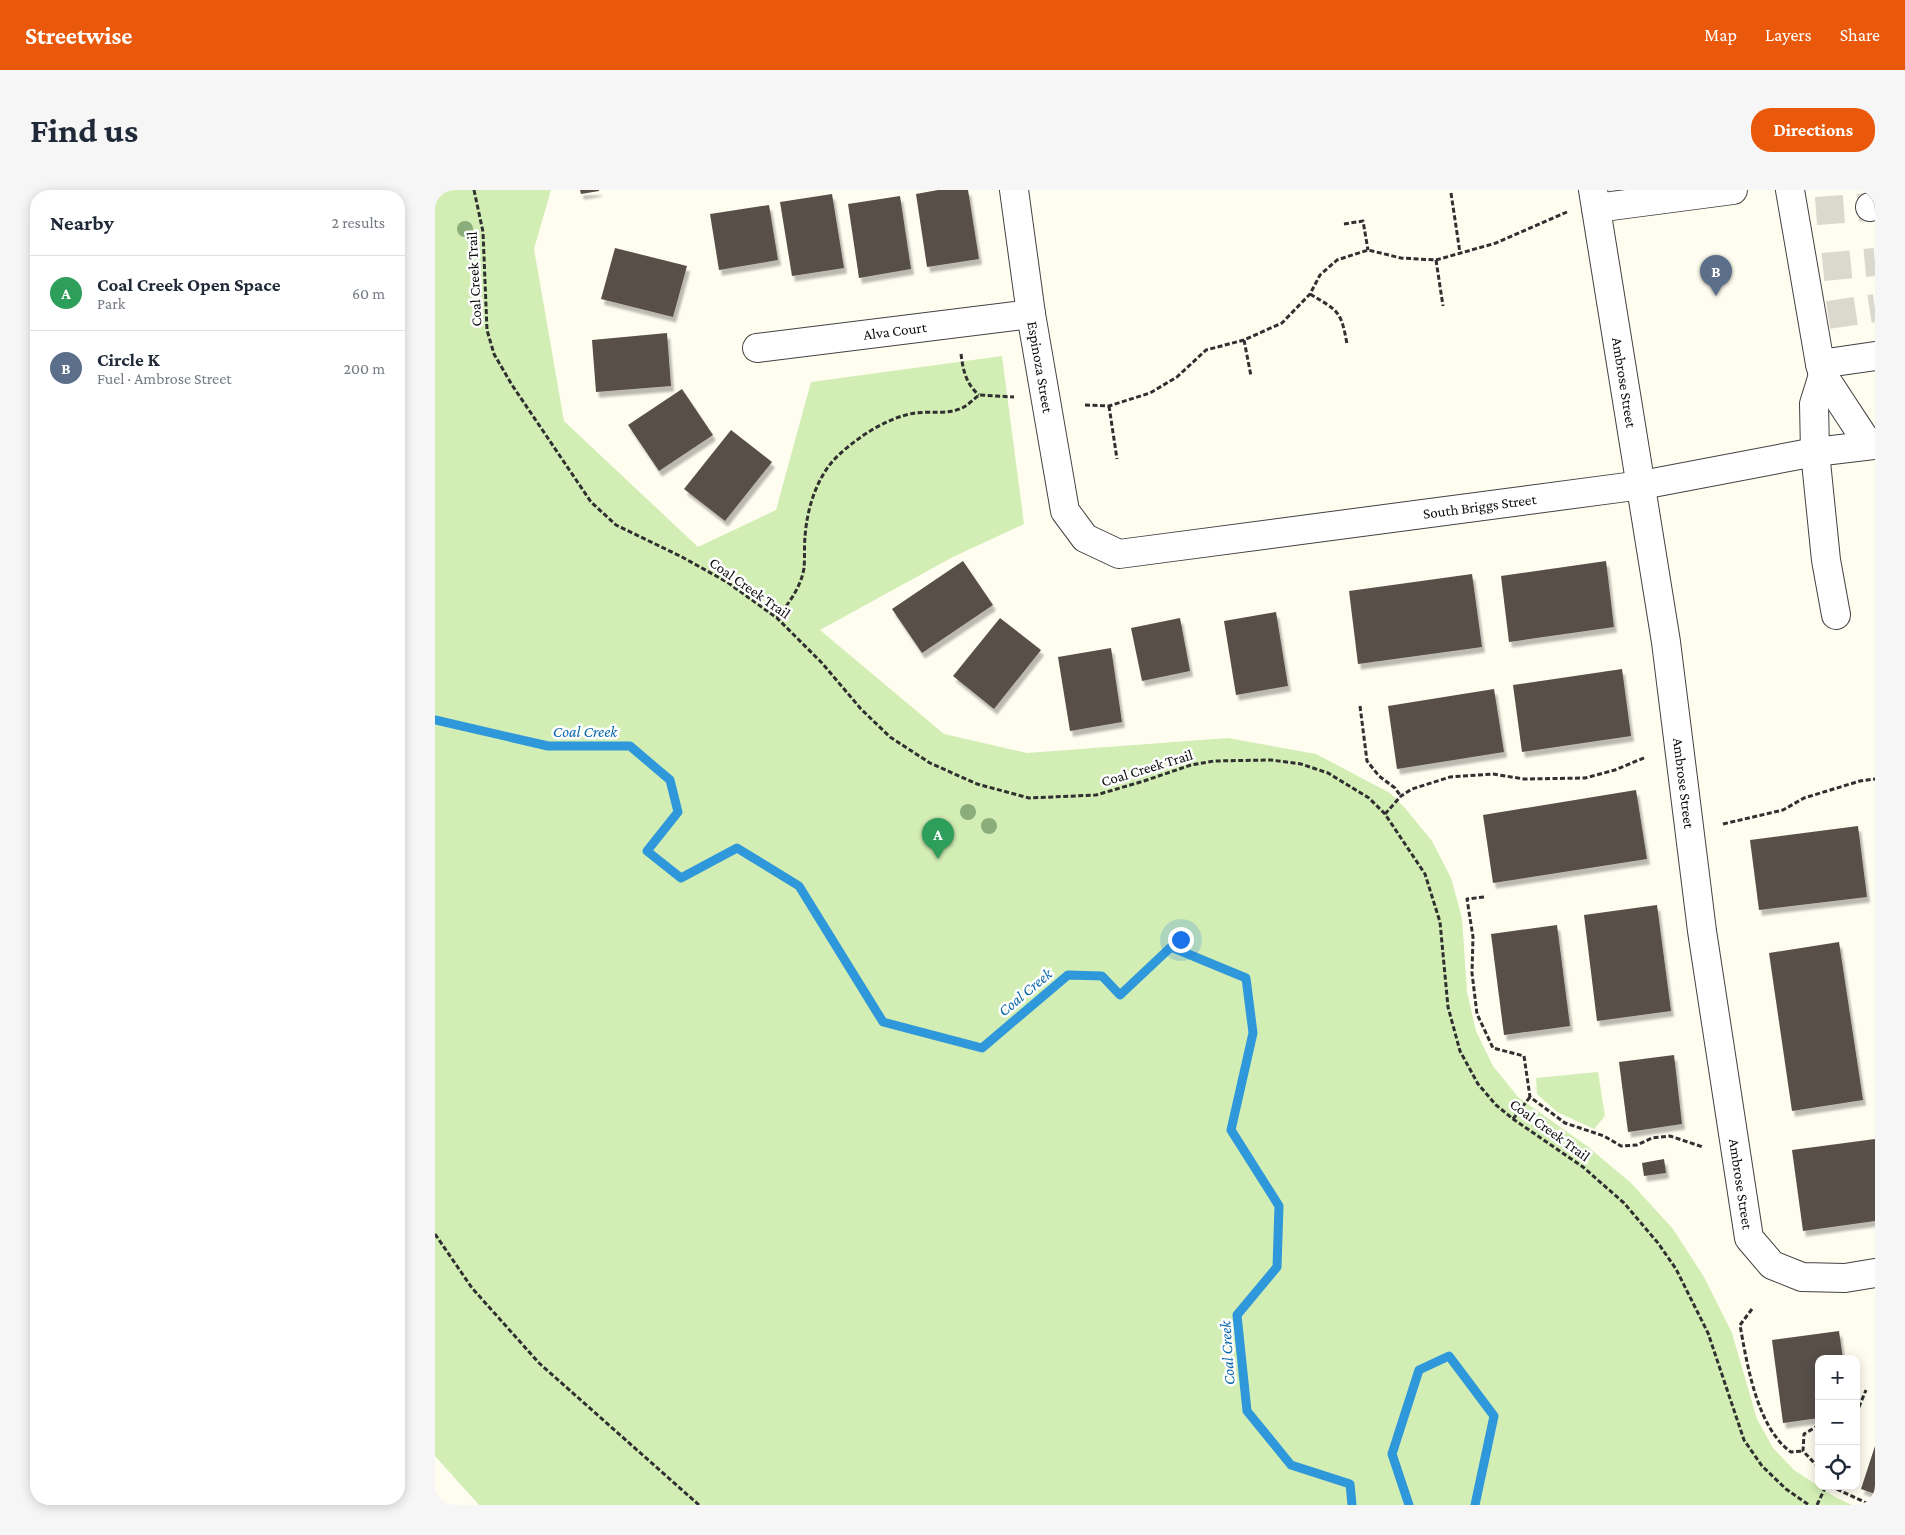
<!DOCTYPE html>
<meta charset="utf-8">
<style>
:root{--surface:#fff;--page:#f6f6f7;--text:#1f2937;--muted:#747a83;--line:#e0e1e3;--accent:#ea580c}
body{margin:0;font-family:"Crimson Pro",serif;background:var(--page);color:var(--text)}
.controls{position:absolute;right:15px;bottom:15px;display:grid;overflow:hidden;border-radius:10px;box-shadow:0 2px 12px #0003}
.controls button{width:45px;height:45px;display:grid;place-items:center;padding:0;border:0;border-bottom:1px solid var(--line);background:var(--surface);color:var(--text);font:25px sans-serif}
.you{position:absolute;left:745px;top:749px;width:18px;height:18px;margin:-12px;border:4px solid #fff;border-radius:50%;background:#1a73e8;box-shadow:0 0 0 8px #1a73e833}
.badge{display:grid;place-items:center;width:32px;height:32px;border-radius:50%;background:var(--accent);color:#fff;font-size:16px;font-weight:700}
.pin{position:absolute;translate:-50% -41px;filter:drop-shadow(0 1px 2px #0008)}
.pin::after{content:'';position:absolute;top:26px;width:18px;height:15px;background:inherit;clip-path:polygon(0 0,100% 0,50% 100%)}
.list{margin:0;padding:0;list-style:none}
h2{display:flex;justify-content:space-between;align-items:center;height:65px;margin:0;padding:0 20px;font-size:21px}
h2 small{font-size:16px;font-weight:400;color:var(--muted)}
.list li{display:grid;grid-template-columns:32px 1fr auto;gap:15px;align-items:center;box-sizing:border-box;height:75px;padding:0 20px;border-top:1px solid var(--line)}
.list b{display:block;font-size:19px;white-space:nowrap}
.list p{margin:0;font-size:16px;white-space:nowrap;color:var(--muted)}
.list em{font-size:16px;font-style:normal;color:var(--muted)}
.icon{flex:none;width:28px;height:28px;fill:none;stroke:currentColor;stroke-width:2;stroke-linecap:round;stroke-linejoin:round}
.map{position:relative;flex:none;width:1440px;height:1315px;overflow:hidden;border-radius:20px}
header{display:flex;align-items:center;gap:30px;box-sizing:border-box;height:70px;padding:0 25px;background:var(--accent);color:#fff}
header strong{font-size:24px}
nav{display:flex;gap:28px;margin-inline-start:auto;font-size:18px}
.intro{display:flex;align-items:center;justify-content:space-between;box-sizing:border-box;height:120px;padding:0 30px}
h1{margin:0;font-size:35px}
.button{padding:12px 22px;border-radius:20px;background:var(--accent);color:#fff;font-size:18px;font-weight:700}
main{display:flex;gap:30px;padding:0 30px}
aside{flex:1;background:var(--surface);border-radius:20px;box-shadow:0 2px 12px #0003}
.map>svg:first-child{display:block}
</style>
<header>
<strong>Streetwise</strong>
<nav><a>Map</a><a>Layers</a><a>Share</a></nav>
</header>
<div class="intro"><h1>Find us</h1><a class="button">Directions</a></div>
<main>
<aside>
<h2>Nearby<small>2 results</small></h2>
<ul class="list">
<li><span class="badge" style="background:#2e9e5b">A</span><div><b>Coal Creek Open Space</b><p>Park</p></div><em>60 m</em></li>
<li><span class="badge" style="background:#5c6f8a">B</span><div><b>Circle K</b><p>Fuel · Ambrose Street</p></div><em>200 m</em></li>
</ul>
</aside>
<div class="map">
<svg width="1440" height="1315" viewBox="0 0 1440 1315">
<defs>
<filter id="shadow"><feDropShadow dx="3" dy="5.5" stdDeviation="1" flood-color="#0004"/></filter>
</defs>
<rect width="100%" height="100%" fill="#fffcf0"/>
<g fill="#d3eeb5">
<polygon points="0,0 116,0 99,59 129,231 263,357 341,320 376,192 567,166 589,334 518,367 385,440 509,544 592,563 793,548 881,564 955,603 970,618 997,651 1016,688 1027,728 1032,802 1041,841 1058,876 1083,907 1152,956 1196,993 1238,1039 1269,1087 1297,1143 1322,1229 1338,1258 1359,1280 1400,1307 1417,1315 44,1315 0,1266"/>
<polygon points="1163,882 1170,926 1159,939 1122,922 1102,904 1101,888"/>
</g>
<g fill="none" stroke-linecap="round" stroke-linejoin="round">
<g stroke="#2f98da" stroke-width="9">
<polyline points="0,530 113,556 195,556 235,590 243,622 212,661 246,688 302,658 364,696 448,832 547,858 633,785 667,786 685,805 736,757 811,788 818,843 796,940 844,1016 842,1077 802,1125 812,1221 856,1275 915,1294 917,1315"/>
<polyline points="974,1315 957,1264 984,1180 1014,1166 1059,1226 1040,1315"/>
</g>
</g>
<g fill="#584f49" filter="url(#shadow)">
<polygon points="145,0 164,0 164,1 146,4"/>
<polygon points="503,0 533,0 544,69 492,77 481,4"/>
<polygon points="397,4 409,78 357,86 345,12"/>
<polygon points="465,6 476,79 424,88 413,14"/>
<polygon points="334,15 343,70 284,80 275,24"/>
<polygon points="180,58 252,76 238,127 166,109"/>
<polygon points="232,143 236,196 161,202 157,150"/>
<polygon points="247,199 278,245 224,281 193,235"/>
<polygon points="296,240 337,272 290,331 249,299"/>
<polygon points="528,371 558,415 487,463 457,419"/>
<polygon points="1171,371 1179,437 1074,452 1066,386"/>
<polygon points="1037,384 1047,457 923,474 914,401"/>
<polygon points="841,422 853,496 801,505 789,431"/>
<polygon points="565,428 606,460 559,519 518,486"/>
<polygon points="745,428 755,481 707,491 696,438"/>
<polygon points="676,458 687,532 635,541 623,467"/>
<polygon points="1187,479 1196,546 1087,562 1078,495"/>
<polygon points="1059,499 1069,562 962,579 953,516"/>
<polygon points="1201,600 1212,669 1058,693 1048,625"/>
<polygon points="1423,636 1432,707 1324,720 1315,650"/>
<polygon points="1222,715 1236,821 1162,831 1149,725"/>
<polygon points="1122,735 1135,836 1069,845 1056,744"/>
<polygon points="1404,752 1428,910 1357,921 1334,763"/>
<polygon points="1239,865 1247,934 1193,942 1184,872"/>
<polygon points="1440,949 1440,1031 1368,1041 1357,960"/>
<polygon points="1229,969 1231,983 1209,986 1207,973"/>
<polygon points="1404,1141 1408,1169 1384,1169 1384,1228 1348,1233 1337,1150"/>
<polygon points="1440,1256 1440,1304 1426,1299"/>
</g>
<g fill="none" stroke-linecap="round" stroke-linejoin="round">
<g stroke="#dbd8ce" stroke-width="28" stroke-dasharray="28 14" stroke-linecap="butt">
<polyline points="1381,21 1435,17"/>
<polyline points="1388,77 1440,72"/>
<polyline points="1393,125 1440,118"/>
</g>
<g stroke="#414141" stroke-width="30">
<g id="minor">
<path id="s1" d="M 579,0 L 596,124 L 630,321 L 650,348 L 684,364 L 1207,295 L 1380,262 L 1440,255"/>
<path id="s2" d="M 1158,0 L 1231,452 L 1267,741 L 1314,1048 L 1337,1075 L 1367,1087 L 1410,1088 L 1440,1083"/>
<polyline points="1355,0 1385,174 1440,166"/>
<polyline points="1435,17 1440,16"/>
<polyline points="1161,18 1298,0"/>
<path id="s3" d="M 322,158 L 596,124"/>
<polyline points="1385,174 1388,185 1434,255"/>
<polyline points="1388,185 1379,214 1380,262 1391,370 1401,425"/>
</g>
</g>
<g stroke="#303030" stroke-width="3" stroke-dasharray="5 2.5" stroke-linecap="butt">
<polyline points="39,0 48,42 52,140 59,164 77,195 156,312 181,335 247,367 292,392 342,428 387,473 426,519 455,547 495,573 542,594 594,608 661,605 709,591 756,575 779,571 836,570 866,574 893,583 934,608 950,624 990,684 1005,732 1013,817 1025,861 1043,894 1061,915 1078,929 1148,977 1189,1013 1223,1053 1241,1079 1273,1143 1309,1250 1327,1276 1351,1299 1374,1315"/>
<polyline points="1016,3 1025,63"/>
<polyline points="909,34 928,31 933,60"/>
<polyline points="1001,70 1008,116"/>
<path d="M 875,104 C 903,121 906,120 912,154"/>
<polyline points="809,150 816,186"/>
<path d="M 526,164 C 528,180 531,194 544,205"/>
<polyline points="650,215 674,216 715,203 742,187 771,160 809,150 847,133 875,104 885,85 902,70 933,60 966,68 1001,70 1061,53 1132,22"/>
<polyline points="674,216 682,269"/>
<path d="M 342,428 C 354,413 366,397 369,378 C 370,368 369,357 370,347 C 372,317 383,282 407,262 C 426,245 454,227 480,223 C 496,221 514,225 529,217 C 534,214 539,209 544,205 L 579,207"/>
<polyline points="925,516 932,571 944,586 960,598 965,605"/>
<polyline points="950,624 966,606 977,599 1015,587 1058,584 1089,589 1150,588 1180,580 1211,567"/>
<polyline points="1288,634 1348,620 1369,608 1425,591 1440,589"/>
<polyline points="1049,707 1032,709 1038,747 1037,783 1042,824 1058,858 1089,866 1095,907 1130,933 1169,946 1186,956 1202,955 1217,948 1235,946 1268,957"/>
<polyline points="1078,929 1095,907"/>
<polyline points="0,1044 37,1098 104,1173 264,1315"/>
<path d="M 1317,1119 L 1305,1135 C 1312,1174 1322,1238 1356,1262 L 1368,1261"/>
<polyline points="1421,1224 1431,1200"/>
<polyline points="1384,1235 1369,1244 1368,1261 1384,1278"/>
<polyline points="1395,1296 1436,1315"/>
<polyline points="1382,1315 1391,1296"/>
</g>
<use href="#minor" stroke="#fff" stroke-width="28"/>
</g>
<g fill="#8aad79">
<circle cx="30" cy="39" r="8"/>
<circle cx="533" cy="622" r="8"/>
<circle cx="554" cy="636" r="8"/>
</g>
<g text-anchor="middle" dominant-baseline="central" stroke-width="5" stroke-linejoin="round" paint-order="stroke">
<g font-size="15" fill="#0e0e0e" stroke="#fff">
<text transform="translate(39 89) rotate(-93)">Coal Creek Trail</text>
<text stroke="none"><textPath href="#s3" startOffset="139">Alva Court</textPath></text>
<text stroke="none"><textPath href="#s1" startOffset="179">Espinoza Street</textPath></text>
<text stroke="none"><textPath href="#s2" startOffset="195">Ambrose Street</textPath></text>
<text stroke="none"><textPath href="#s1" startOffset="760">South Briggs Street</textPath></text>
<text transform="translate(315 398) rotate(35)">Coal Creek Trail</text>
<text transform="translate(712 578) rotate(-17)">Coal Creek Trail</text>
<text stroke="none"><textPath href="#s2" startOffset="600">Ambrose Street</textPath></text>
<text transform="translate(1115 940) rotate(36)">Coal Creek Trail</text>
<text stroke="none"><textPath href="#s2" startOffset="1005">Ambrose Street</textPath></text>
</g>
<g font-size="16" font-style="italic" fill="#0b68ac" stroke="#fff">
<text x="150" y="541">Coal Creek</text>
<text transform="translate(590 802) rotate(-40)">Coal Creek</text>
<text transform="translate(792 1163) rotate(-94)">Coal Creek</text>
</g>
</g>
</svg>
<div class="controls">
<button>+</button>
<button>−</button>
<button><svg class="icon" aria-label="locate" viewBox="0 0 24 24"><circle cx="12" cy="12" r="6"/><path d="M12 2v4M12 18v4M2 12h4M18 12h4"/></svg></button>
</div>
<div class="you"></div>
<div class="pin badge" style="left:503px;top:669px;background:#2e9e5b">A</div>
<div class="pin badge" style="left:1281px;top:106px;background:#5c6f8a">B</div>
</div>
</main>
